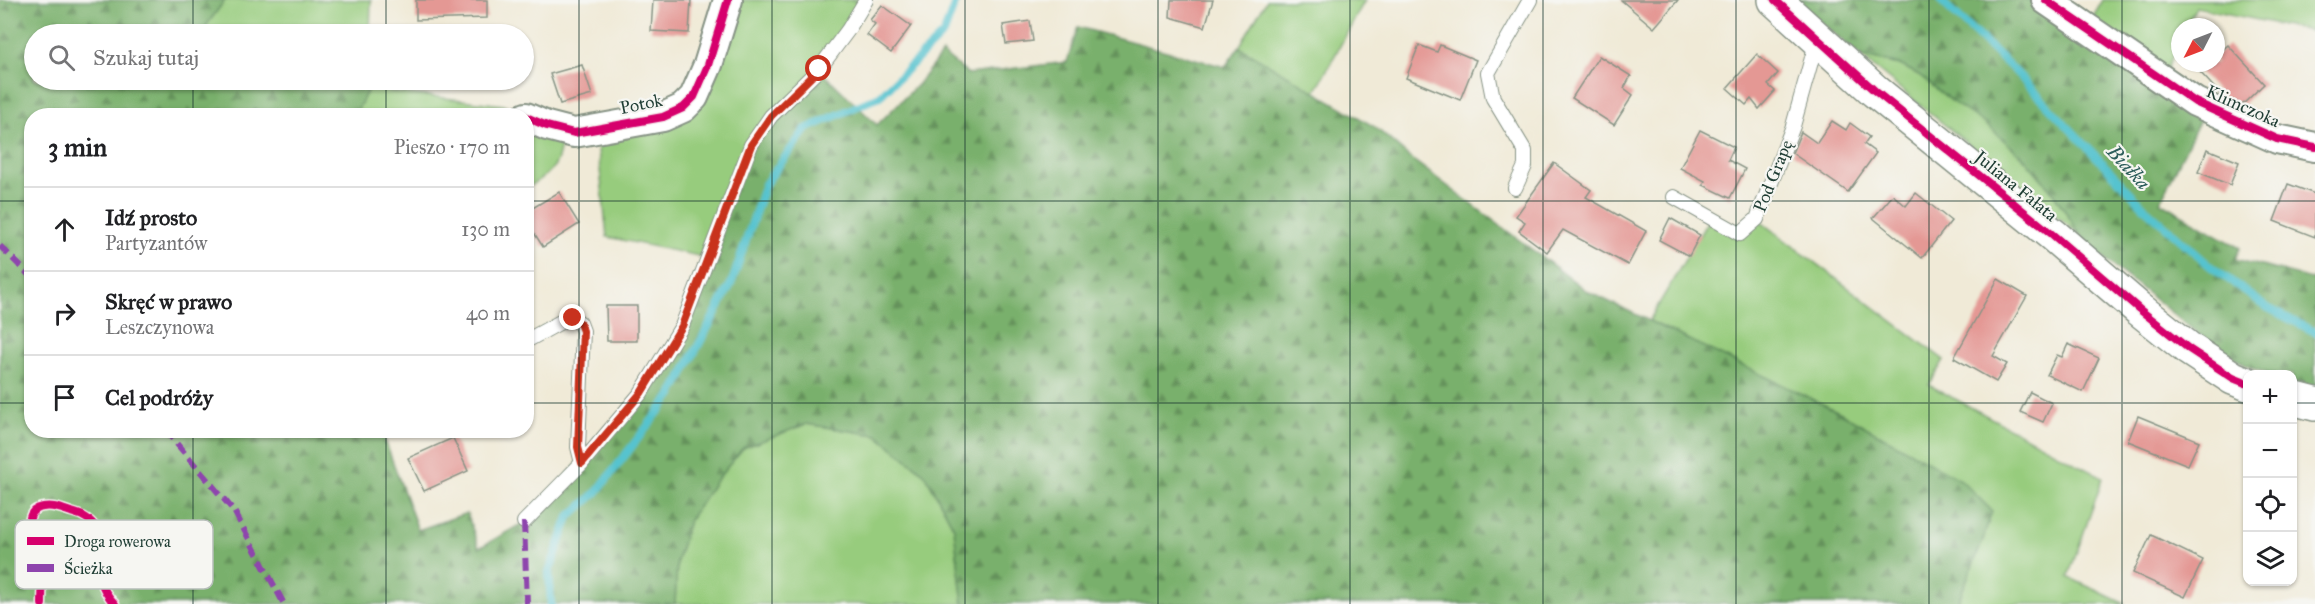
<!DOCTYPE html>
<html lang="pl">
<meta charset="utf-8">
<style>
:root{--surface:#fff;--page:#f2f2f2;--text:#202124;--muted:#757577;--line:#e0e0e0}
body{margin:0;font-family:"IM FELL Great Primer",serif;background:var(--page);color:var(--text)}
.controls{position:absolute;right:18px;bottom:18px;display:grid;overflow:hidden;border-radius:12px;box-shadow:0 2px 4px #0004}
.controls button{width:54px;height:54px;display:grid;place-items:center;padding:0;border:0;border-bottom:2px solid var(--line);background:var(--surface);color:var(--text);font:30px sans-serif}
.compass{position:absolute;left:2171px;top:18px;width:54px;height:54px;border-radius:50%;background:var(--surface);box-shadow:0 2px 4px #0004;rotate:228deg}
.stop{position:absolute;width:18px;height:18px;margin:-14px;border:4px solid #c8321e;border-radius:50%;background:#fff}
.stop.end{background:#c8321e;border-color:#fff;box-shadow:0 2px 6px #0008}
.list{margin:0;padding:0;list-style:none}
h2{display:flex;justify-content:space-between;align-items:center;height:78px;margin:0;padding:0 24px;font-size:26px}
h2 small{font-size:20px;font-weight:400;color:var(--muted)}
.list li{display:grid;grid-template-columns:39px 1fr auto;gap:18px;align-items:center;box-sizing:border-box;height:84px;padding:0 24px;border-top:2px solid var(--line)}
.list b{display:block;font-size:22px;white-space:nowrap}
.list p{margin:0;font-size:20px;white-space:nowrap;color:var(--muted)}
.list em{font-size:20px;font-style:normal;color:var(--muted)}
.icon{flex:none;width:33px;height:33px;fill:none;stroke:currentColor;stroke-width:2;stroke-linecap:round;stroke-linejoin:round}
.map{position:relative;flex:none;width:2315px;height:604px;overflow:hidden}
.search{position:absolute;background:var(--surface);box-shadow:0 2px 4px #0004;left:24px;top:24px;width:510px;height:66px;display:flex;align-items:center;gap:15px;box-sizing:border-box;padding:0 21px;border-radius:33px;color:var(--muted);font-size:22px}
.panel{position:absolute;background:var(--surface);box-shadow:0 2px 4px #0004;left:24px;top:108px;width:510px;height:330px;border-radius:24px}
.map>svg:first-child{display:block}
</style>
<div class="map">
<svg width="2315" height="604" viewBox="0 0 2315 604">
<defs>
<pattern id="forest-firs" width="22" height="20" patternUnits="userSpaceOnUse" patternTransform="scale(1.5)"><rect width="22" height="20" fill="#79b06c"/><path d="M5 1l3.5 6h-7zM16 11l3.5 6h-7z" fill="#63905a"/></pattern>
</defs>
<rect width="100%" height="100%" fill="#f6f6f2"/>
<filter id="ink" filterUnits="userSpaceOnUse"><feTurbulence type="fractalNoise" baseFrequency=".0167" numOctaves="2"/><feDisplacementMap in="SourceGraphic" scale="12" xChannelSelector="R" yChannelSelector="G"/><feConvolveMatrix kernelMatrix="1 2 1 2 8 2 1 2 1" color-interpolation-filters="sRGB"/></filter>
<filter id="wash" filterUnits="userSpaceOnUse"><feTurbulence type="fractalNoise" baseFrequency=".008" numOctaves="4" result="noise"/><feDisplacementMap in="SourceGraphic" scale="24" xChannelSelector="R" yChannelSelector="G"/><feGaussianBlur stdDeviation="1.35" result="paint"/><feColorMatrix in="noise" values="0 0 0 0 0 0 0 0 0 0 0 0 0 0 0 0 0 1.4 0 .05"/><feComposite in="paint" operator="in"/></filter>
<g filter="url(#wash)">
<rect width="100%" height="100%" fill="#f0ead7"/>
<g fill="#97cc7d" stroke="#5b8458" stroke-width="1.5">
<polygon points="225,0 371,0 370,34 208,34 206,26"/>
<polygon points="728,0 866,0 708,258 607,237 596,130 683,108"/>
<polygon points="1267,0 1365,0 1315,92 1239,47"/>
<polygon points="2103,0 2315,0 2315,14 2311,31 2196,7 2186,27 2180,27 2180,40 2162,79 2087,27"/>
<polygon points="1860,56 1900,65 1919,75 1954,103 1987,125 2024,158 2052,191 2081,236"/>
<polygon points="352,80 368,80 369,89 504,105 522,115 351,116 356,113 368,89"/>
<path d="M 527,117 L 563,130 C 558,167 558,168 527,188 Z"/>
<polygon points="1710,217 1740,234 1757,219 1944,360 1929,385 2103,478 2068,577 2125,604 1957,604 1983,540 1841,413 1649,321"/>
<polygon points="806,424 877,435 925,474 954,528 963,604 675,604 677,561 689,520 715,482 743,448"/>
</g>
<g fill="url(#forest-firs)" stroke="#4c7650" stroke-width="1.5">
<polygon points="0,0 225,0 206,26 208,34 34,34 34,80 352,80 368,89 356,113 351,115 32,116 32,430 402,431 384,438 418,530 467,513 479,548 525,522 641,393 682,326 751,145 819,69 877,125 918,84 942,53 968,74 1067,62 1078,27 1225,67 1239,47 1375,127 1413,160 1587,291 1841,413 1961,480 1992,511 1983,540 1957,604 963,604 954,528 925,474 877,435 806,424 743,448 715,482 689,520 677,561 675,604 0,604"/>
<polygon points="1795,0 2046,0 2206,107 2160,202 2240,248 2235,259 2315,280 2315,388 2293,383 2292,374 2268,374 2247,366 2202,337 2113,266 2081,236 2052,191 2024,158 1987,125 1954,103 1919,75 1900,65 1860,56"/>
</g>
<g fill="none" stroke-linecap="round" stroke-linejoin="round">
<g stroke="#56c3cf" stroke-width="8">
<polyline points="1940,0 2012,68 2147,210 2210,266 2268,308 2315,332"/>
<polyline points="551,604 549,572 569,517 596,493 673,393 732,282 765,184 806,129 880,96 944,33 956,0"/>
</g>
</g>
<g id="blocks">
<g fill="#e49894">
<polygon points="416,0 487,0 487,18 416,20"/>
<polygon points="653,0 691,0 689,33 651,31"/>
<polygon points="1171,0 1213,0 1205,27 1170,17"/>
<polygon points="1621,0 1678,0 1654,28"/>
<polygon points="882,5 911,26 891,53 867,35 875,24 870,20"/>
<polygon points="1030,21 1033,41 1006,44 1003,25"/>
<polygon points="1419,45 1437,52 1440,45 1476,60 1460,100 1406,78"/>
<polygon points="2228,45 2264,84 2242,105 2222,96 2199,71 2208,63 2216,63 2216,56"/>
<polygon points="1757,54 1778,73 1768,85 1775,91 1759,109 1751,99 1746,105 1727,88"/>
<polygon points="1599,56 1631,76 1624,88 1633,95 1614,125 1572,98"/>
<polygon points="582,65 592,95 560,104 550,74"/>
<polygon points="1832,121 1846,130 1850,123 1869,137 1864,144 1876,153 1848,192 1792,153 1801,132 1817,143"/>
<polygon points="1700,130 1734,147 1728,160 1745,169 1730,198 1703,185 1705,181 1680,168"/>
<polygon points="2207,149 2239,162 2230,185 2198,172"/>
<polygon points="1554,163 1591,190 1586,197 1646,231 1628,265 1563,230 1547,252 1519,231 1525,222 1516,216"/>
<polygon points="2288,184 2315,194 2315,237 2274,221"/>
<polygon points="559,192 579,224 543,247 526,220 526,212"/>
<polygon points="1916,193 1951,221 1922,258 1873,218 1893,195 1906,206"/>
<polygon points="1670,218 1700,235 1689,256 1659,240"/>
<polygon points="1998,279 2027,296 1993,356 2007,364 1996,382 1954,358"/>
<polygon points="606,306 637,306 637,341 607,341"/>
<polygon points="2068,344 2099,358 2083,392 2047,375 2057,355 2062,357"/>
<polygon points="2030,392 2052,403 2043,422 2020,412"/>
<polygon points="2138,416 2199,441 2188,465 2128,441"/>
<polygon points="453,438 468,471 424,491 408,458"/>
<polygon points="2151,535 2203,560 2185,597 2133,573"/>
</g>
</g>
</g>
<g filter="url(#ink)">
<use href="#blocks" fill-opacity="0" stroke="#889486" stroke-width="1.5"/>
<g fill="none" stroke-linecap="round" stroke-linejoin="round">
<g stroke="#889486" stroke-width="16">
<g id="service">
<polyline points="1515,188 1525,166 1525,151 1493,98 1488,73 1530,0"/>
<polyline points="1674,197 1740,234 1757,219 1793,126 1817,40"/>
<polyline points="526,341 566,319 573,318 580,323 583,331 578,447 582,463"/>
<polyline points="524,522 582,463 641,393 682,326 751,145 771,116 819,69 848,30 866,0"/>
</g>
</g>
<g stroke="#889486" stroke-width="32">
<g id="minor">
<polyline points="2046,0 2195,102 2277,139 2315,147"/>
<polyline points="526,117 547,126 574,133 663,117 683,108 694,97 708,65 728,0"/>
</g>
</g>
<g stroke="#889486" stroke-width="36">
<g id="tertiary">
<polyline points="1775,0 1875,91 2053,235 2139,309 2189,349 2233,378 2248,384"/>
<polyline points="2292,398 2315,404"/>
</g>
</g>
<use href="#service" stroke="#fff" stroke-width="14"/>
<use href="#minor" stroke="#fff" stroke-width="28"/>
<use href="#tertiary" stroke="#fff" stroke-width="33"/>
<g stroke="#8e44ad" stroke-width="6" stroke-dasharray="12 6" stroke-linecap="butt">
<polyline points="0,246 32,278"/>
<polyline points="165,430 234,511 284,604"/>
<polyline points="524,522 527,604"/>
</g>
<g stroke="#f6f6f2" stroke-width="11">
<g id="cycleway">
<polyline points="1775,0 1875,91 2053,235 2139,309 2189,349 2233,378 2248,384"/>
<polyline points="2046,0 2195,102 2277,139 2315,147"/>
<polyline points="526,117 547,126 574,133 663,117 683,108 694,97 708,65 728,0"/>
<path d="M 42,604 C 42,595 43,585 42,576 C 41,558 13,512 43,507 C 53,505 62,509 71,512 C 112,522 94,551 101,580 C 103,589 109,598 115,604"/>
</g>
</g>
<use href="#cycleway" stroke="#d6006c" stroke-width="8"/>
</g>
</g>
<g fill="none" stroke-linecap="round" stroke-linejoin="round" filter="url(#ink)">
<polyline stroke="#c8321e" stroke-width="8" points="573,318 580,323 583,331 578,447 582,463 641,393 682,326 751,145 771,116 819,69"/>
</g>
<path fill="none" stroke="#1f3d34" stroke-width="1.5" stroke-opacity="0.55" d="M 193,0 L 193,34M 386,0 L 386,34M 579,0 L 579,604M 772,0 L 772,604M 965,0 L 965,604M 1158,0 L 1158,604M 1350,0 L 1350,604M 1543,0 L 1543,604M 1736,0 L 1736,604M 1929,0 L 1929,604M 2122,0 L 2122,604M 193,80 L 193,116M 386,80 L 386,116M 0,201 L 32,201M 526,201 L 2315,201M 0,403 L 32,403M 526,403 L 2248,403M 2292,403 L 2315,403M 193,430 L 193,604M 386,430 L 386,604"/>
<g text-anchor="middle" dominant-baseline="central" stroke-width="4.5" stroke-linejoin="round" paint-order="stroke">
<g font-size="18" fill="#1f3d34" stroke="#f6f6f2">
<text transform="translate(641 104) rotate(-12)">Potok</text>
<text transform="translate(2243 106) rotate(24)">Klimczoka</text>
<text transform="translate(1773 176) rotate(-68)">Pod Grapę</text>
<text transform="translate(2016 186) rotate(39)">Juliana Fałata</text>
</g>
<g font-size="20" font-style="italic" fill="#2d5e5b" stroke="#f6f6f2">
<text transform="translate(2129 167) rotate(47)">Białka</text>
</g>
</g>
<rect x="15" y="520" width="198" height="69" rx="9" fill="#f6f6f2" stroke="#b6beb9" stroke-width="1.5"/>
<rect x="27" y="537" width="27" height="8" fill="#d6006c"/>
<rect x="27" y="564" width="27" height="8" fill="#8e44ad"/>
<g font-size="16" fill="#1f3d34">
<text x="64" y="547">Droga rowerowa</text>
<text x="64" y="574">Ścieżka</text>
</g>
</svg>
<div class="controls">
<button>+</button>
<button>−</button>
<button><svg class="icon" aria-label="locate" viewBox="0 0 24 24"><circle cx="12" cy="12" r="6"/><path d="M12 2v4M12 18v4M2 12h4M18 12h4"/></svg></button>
<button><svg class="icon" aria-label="layers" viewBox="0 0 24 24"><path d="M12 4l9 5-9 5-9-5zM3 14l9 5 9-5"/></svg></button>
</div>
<svg class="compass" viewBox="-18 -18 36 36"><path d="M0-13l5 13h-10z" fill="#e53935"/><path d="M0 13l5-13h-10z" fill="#757577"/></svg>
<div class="stop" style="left:819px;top:69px"></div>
<div class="stop end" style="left:573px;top:318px"></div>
<div class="search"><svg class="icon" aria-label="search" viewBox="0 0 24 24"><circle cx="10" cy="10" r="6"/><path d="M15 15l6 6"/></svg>Szukaj tutaj</div>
<section class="panel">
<h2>3 min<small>Pieszo · 170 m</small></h2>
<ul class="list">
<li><svg class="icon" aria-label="ahead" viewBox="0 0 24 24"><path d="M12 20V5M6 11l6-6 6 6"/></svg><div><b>Idź prosto</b><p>Partyzantów</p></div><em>130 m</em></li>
<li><svg class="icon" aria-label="right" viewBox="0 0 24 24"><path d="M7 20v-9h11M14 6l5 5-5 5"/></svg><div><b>Skręć w prawo</b><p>Leszczynowa</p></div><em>40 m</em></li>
<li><svg class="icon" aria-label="arrive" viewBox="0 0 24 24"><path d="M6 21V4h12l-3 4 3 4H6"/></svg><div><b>Cel podróży</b></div></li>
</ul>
</section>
</div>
